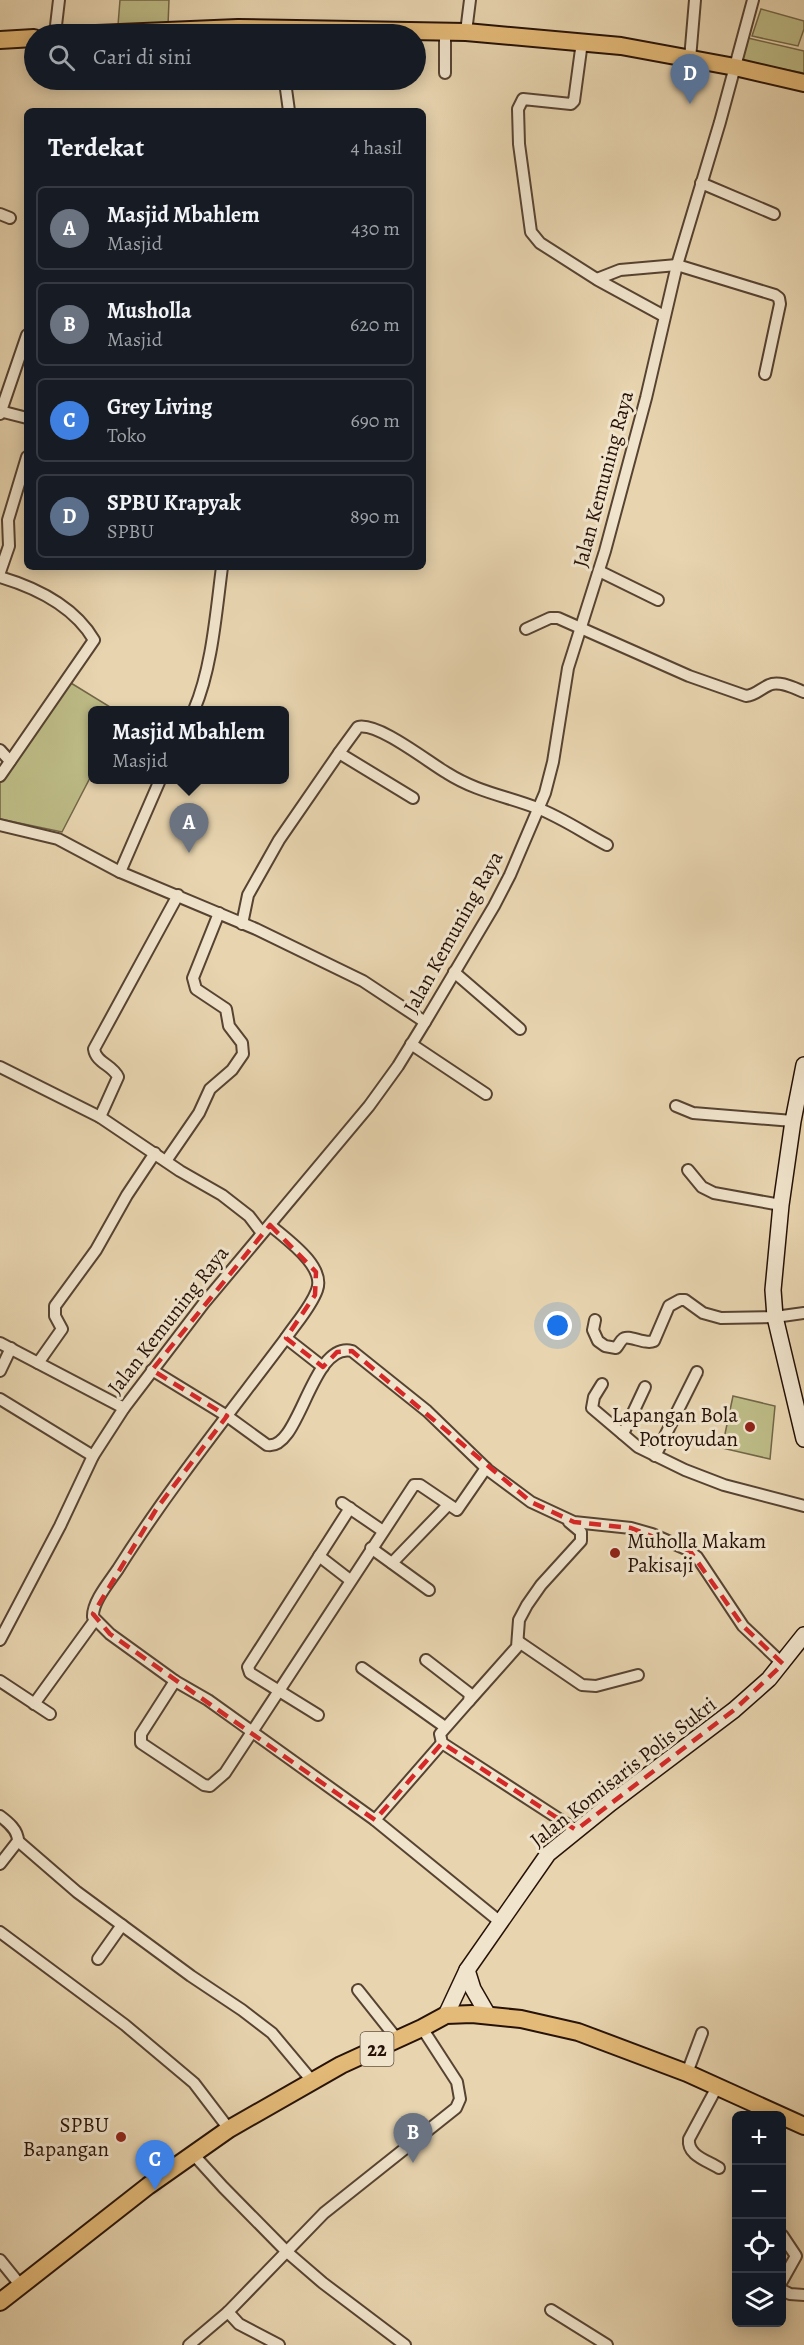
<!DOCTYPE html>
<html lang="id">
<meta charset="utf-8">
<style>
:root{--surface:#171b24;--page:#20242c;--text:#f1f3f6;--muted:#9ea1a6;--line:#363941;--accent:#c59692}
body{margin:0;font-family:Alegreya,serif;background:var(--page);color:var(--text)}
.controls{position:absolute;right:18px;bottom:18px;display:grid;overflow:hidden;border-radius:9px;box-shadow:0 3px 15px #0003}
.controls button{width:54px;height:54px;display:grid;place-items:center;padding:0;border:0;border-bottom:2px solid var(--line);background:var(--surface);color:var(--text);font:30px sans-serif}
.you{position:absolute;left:558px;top:1326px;width:21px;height:21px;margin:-15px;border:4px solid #fff;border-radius:50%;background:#1a73e8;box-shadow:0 0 0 9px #1a73e833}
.badge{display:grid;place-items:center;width:39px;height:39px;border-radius:50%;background:var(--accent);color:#fff;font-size:20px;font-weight:700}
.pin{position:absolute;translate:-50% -50px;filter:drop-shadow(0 2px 3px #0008)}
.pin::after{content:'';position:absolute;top:32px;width:21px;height:18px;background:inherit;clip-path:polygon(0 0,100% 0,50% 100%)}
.popup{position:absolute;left:88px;top:706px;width:201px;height:78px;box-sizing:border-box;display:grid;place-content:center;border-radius:9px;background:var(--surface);filter:drop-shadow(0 2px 4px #0005);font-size:20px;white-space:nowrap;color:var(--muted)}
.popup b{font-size:22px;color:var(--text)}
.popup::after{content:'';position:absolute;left:50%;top:100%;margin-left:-12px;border:12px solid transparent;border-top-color:var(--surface)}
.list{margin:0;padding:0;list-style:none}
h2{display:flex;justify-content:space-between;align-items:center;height:78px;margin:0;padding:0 24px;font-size:26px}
h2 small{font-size:20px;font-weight:400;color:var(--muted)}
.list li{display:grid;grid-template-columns:39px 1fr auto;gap:18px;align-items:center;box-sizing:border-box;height:84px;margin:0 12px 12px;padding:0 12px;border:2px solid var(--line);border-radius:9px}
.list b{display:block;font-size:22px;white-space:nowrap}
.list p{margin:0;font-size:20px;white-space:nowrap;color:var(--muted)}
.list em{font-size:20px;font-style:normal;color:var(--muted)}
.icon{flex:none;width:33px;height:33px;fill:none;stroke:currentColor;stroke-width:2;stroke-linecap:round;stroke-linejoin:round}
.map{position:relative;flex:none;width:804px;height:2345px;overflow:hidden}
.search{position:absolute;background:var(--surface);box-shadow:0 3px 15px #0003;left:24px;top:24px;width:402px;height:66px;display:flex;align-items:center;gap:15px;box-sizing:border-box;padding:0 21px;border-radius:33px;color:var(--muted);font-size:22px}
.panel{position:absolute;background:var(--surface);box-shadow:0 3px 15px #0003;left:24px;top:108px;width:402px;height:462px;border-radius:9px}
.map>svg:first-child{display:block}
</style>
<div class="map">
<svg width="804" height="2345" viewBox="0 0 804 2345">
<rect width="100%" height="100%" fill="#e8d5b0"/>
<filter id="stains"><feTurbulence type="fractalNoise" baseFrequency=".00333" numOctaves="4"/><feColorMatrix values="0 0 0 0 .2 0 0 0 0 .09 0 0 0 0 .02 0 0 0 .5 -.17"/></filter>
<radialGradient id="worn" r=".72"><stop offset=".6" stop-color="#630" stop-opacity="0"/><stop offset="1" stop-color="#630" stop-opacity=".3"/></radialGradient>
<g fill="#bdbb86" stroke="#726647" stroke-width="1.5">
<polygon points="120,0 169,0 168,25 118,25"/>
<polygon points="761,9 804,21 804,29 798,46 752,36"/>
<polygon points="748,38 804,51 804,73 741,61"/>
<polygon points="66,680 115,710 93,710 93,772 62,832 0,819 0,782"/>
<polygon points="733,1396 775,1406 770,1459 722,1448"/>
</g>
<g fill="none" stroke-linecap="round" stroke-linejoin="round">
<g stroke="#574332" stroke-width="14">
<g id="minor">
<polyline points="466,32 470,0"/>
<polyline points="55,34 59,0"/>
<polyline points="582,42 574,101 571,104 523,99 518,109 519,144 531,232 540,243 598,280 664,316"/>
<polyline points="690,59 695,0"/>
<polyline points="445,73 445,32"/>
<polyline points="287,80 286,89 289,111"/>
<polyline points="701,183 774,214"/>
<polyline points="0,214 10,218"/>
<polyline points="597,279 620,270 677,265 775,295 779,298 780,304 765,374"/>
<polyline points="0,411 27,418"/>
<polyline points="0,414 27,335"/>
<polyline points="599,571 658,600"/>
<polyline points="0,572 9,546 8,520 27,457"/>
<path d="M 0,577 C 37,588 74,606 94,640 L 0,776"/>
<path d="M 526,629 L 550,618 L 558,618 L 689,676 L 746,696 C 756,695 760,689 769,685 C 779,680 794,688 804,692"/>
<path d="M 194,710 C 212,668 216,613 222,567"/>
<polyline points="0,750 10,761"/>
<path d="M 413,798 L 339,753 L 358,727 C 378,722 428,762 447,773 C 477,792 506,796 537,808 C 561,817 584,833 607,845"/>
<polyline points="0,825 58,839 120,872 256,929 363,981 425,1022"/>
<polyline points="120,872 160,780"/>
<polyline points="242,924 248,895 279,840 339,753"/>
<polyline points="454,972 520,1029"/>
<polyline points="411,1044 486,1094"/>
<polyline points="0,1067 100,1117 180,1171 222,1195 249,1216 262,1233"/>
<polyline points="676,1106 693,1113 793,1121"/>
<path d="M 100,1117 L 118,1077 C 113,1065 96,1063 94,1049 L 178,895"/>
<polyline points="166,1161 199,1113 210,1089 232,1070 243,1054 242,1043 229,1026 226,1009 196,989 193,978 219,913"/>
<polyline points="688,1170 702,1187 714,1193 781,1205"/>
<path d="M 270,1225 C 286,1239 326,1266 317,1290 C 311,1307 296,1323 286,1338 L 323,1367"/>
<path d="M 595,1320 L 593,1330 L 598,1341 L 605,1346 L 616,1348 C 619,1345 620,1341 623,1339 C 628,1334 645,1345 654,1341 L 669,1306 L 680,1300 L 685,1300 L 703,1313 L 721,1318 L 775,1317 L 804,1313"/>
<path d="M 286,1338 C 229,1414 169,1488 118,1569 C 110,1581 92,1602 93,1617 L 110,1634 L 175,1681 L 208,1700 L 375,1820 L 499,1921"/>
<polyline points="0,1343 124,1408"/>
<polyline points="38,1363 62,1329 55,1316 55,1306 96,1250 127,1195 155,1153"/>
<path d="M 152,1370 L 227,1416 L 267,1445 C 300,1452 311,1341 352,1351 L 427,1411 L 488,1470 L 531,1502 L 574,1522 L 631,1528 L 652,1534 L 686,1549 L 697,1557 L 743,1626 L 783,1664"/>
<polyline points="0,1371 11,1348"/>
<polyline points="602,1384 594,1397 592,1408 638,1447 685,1470 724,1485 804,1506"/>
<polyline points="0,1399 93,1456"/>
<polyline points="623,1434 645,1387"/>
<polyline points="655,1456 697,1372"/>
<polyline points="342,1503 383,1531"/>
<polyline points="371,1548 429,1590"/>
<polyline points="319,1556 350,1580"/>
<polyline points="392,1563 448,1505"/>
<polyline points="0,1640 60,1526 93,1456 124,1408 204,1303 369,1106 398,1066 425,1022 494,906 510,875 545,793 553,762 568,668 605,551 646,398 677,265 720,122 753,0"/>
<polyline points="519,1642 582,1685 596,1686 638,1675"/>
<polyline points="426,1660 470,1694 469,1701 440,1734 442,1743 576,1830"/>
<polyline points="362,1668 445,1727"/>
<polyline points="0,1681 50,1714"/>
<polyline points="175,1681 141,1734 141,1743 204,1785 210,1786 225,1773 414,1485 420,1485 457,1510 486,1468"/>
<polyline points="469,1701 517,1647 519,1620 527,1605 541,1585 581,1541 581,1532 569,1522"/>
<polyline points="34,1704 95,1620"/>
<polyline points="318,1715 250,1673 248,1667 350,1508"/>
<path d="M 0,1816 C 8,1822 18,1830 18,1841 L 0,1864"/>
<polyline points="375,1820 442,1743"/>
<polyline points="18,1841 77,1892 191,1976 242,2010 272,2033 313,2082"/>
<polyline points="0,1932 125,2025 194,2083 229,2129"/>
<polyline points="98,1959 122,1925"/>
<polyline points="358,1990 397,2039"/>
<polyline points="687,2073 702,2033"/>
<path d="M 717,2087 L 689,2139 C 687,2155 706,2160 719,2168"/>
<polyline points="193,2154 223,2187 287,2252 323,2283 405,2345"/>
<polyline points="782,2235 796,2256 782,2281"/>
<polyline points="0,2260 21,2286"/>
<polyline points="782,2290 790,2294 804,2295"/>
<polyline points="551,2310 607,2345"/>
<polyline points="228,2312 239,2324 279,2345"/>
<polyline points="189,2345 228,2312 324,2213 456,2108 460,2099 457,2082 422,2028"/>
</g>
</g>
<g stroke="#271208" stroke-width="18">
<g id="secondary">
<polyline points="804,1065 793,1121 781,1205 773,1290 775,1317 804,1439"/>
<polyline points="467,1970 473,1989 488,2015"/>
<polyline points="446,2015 467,1970 548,1854 611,1803 734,1710 769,1679 804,1635"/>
</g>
</g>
<g stroke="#271208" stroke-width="20">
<g id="primary">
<polyline points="96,34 238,28 466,32 621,46 735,67 804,83"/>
<polyline points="0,40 34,38"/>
</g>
</g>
<g stroke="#271208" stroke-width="20">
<polyline id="trunk" points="0,2302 148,2186 229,2129 341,2065 422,2028 446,2015 472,2014 521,2019 578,2032 687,2073 804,2126"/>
</g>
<use href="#minor" stroke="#f0e4cc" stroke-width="10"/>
<use href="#secondary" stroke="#f0e4cc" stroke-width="15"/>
<use href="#primary" stroke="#e4ba78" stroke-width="16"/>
<use href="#trunk" stroke="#e4ba78" stroke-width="16"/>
</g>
<path fill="none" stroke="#d62828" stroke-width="4.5" stroke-dasharray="12 8" stroke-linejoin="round" d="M 270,1225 L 316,1272 L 315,1295 L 286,1338 L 323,1367 L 337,1352 L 352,1351 L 531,1502 L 574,1522 L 631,1528 L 690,1551 L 743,1626 L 783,1664 L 734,1710 L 576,1830 L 442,1743 L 375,1820 L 110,1634 L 93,1614 L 157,1508 L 227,1416 L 152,1370 Z"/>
<g fill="#8f2418" stroke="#f0e4cc" stroke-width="2">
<circle cx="750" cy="1427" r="6"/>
<circle cx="615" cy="1553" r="6"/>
<circle cx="121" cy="2137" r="6"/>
</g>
<g text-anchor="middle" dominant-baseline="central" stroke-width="6" stroke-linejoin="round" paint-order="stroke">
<rect fill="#f0e4cc" stroke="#635143" stroke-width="1.5" x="360.5" y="2032" width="33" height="34" rx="4.5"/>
<g font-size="20" font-weight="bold" fill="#271208">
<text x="377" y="2049">22</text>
</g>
<g font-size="21" fill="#271208" stroke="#f0e4cc">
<text transform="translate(603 479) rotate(-75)">Jalan Kemuning Raya</text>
<text transform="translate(453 932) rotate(-61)">Jalan Kemuning Raya</text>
<text transform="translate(168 1320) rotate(-52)">Jalan Kemuning Raya</text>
<text transform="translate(623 1772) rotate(-38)">Jalan Komisaris Polis Sukri</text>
</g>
<g font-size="21" fill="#271208" stroke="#f0e4cc" text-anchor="end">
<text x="738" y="1415">Lapangan Bola<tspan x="738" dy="24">Potroyudan</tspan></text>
<text x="627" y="1541" text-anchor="start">Muholla Makam<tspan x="627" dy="24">Pakisaji</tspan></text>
<text x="109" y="2125">SPBU<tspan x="109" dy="24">Bapangan</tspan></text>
</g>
</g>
<rect width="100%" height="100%" filter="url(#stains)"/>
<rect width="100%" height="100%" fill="url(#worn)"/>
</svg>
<div class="controls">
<button>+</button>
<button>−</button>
<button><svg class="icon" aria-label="locate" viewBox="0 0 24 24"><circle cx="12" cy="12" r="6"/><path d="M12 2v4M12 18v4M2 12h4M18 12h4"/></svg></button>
<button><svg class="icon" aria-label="layers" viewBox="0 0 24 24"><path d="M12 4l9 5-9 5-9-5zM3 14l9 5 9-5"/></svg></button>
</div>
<div class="you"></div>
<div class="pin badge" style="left:189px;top:853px;background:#6b7280">A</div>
<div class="popup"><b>Masjid Mbahlem</b>Masjid</div>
<div class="pin badge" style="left:413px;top:2163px;background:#6b7280">B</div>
<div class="pin badge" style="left:155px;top:2190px;background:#3f7fe0">C</div>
<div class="pin badge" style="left:690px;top:104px;background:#5c6f8a">D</div>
<div class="search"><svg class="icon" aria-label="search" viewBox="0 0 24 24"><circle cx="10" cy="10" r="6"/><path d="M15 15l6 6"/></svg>Cari di sini</div>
<section class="panel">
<h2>Terdekat<small>4 hasil</small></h2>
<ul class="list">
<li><span class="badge" style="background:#6b7280">A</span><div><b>Masjid Mbahlem</b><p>Masjid</p></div><em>430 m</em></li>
<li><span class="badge" style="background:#6b7280">B</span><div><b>Musholla</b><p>Masjid</p></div><em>620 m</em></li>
<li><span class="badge" style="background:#3f7fe0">C</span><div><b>Grey Living</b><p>Toko</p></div><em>690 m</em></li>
<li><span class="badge" style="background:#5c6f8a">D</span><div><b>SPBU Krapyak</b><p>SPBU</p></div><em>890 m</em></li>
</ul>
</section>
</div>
